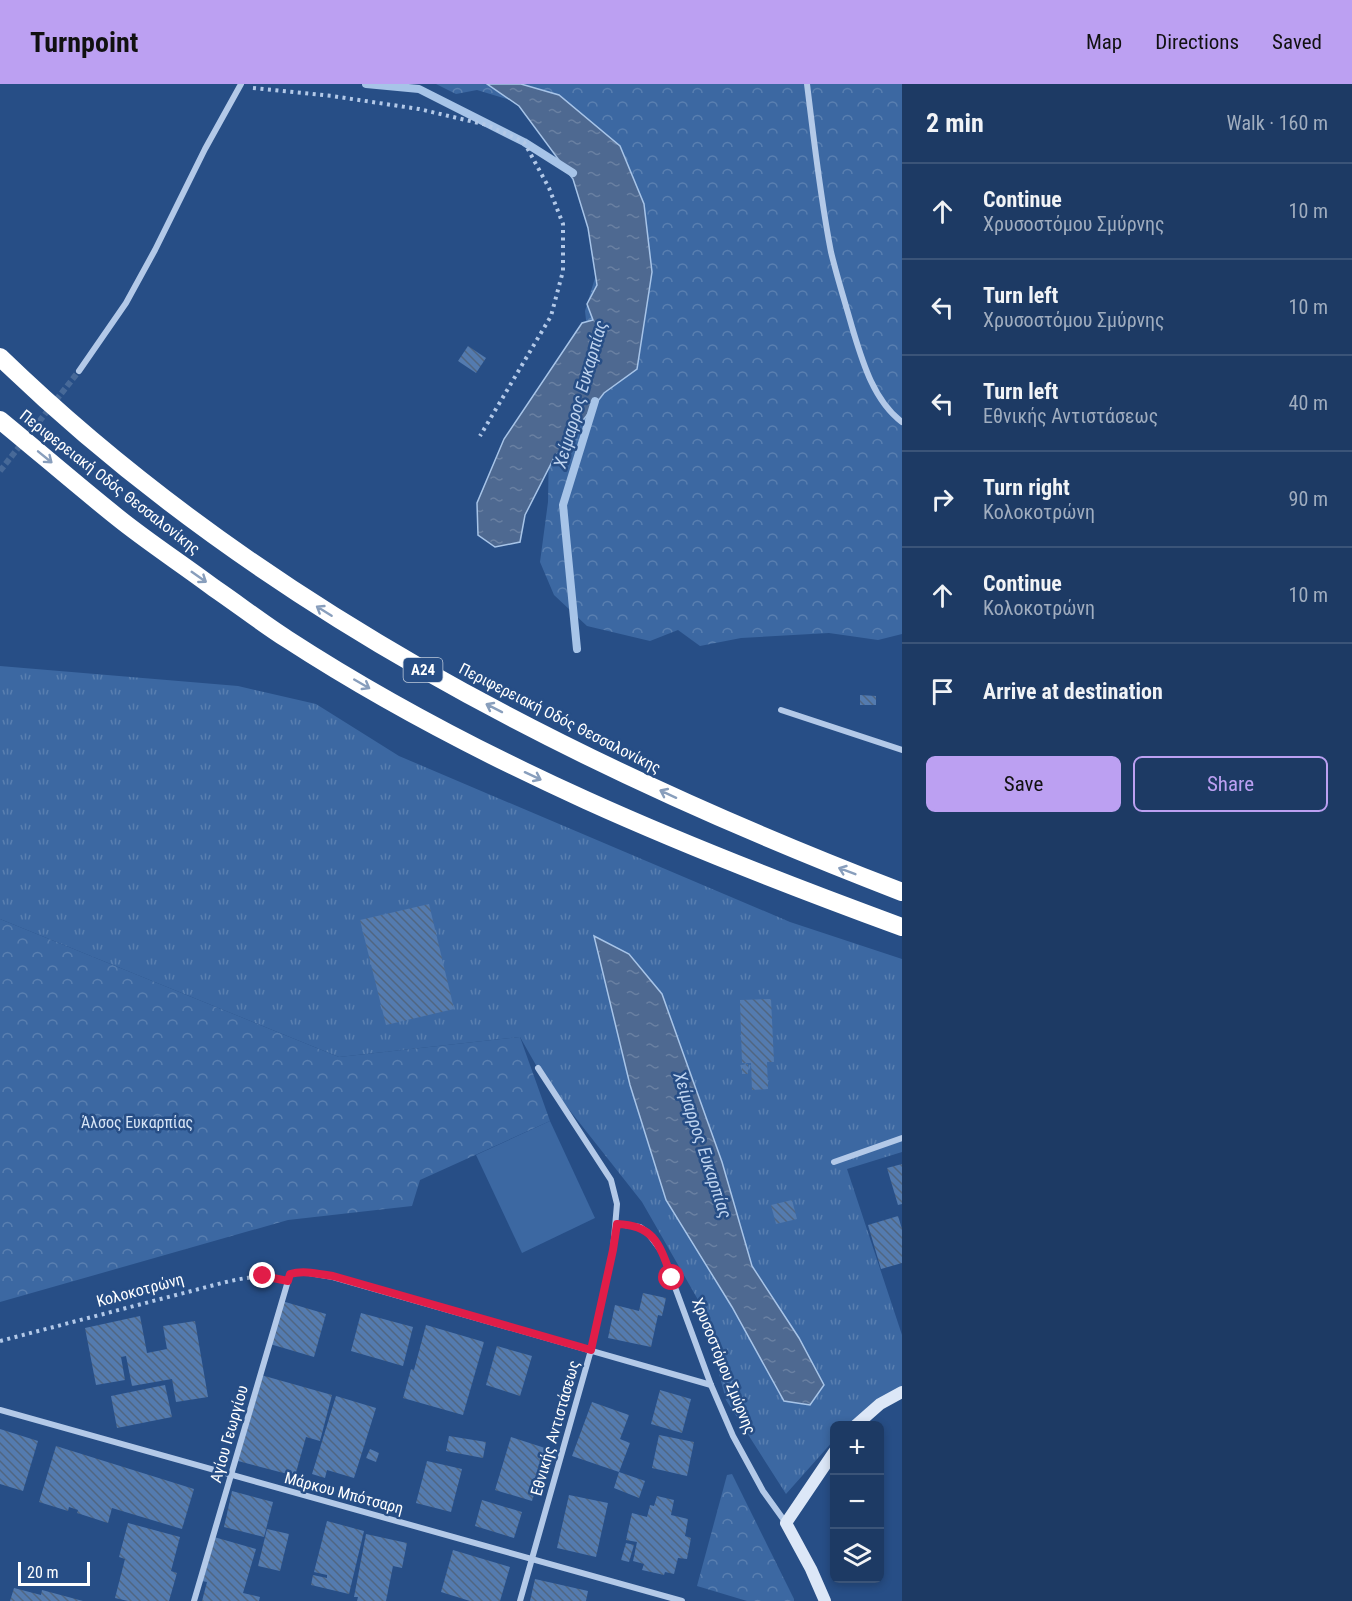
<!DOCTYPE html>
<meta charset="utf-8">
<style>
:root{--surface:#1d3a64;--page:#2a456d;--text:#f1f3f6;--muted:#a0adbf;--line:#3b5478;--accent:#bca0f2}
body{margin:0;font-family:"Roboto Condensed",sans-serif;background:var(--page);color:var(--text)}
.controls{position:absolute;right:18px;bottom:18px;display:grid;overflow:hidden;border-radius:9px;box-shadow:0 3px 9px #0003}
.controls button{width:54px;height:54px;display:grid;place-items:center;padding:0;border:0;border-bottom:2px solid var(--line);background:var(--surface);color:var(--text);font:30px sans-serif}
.scale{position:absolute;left:18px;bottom:15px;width:72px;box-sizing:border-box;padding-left:6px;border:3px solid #fff;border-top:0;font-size:16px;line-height:21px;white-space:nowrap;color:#fff;-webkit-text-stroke:4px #274e86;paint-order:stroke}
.stop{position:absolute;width:18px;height:18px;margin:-14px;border:4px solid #e11d48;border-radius:50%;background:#fff}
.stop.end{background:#e11d48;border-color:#fff;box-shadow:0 2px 6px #0008}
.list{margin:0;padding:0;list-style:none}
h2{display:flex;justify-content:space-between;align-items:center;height:78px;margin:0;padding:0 24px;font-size:26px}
h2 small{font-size:20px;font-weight:400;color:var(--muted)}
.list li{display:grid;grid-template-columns:39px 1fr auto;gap:18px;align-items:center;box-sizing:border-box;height:96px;padding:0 24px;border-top:2px solid var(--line)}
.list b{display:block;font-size:22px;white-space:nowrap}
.list p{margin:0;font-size:20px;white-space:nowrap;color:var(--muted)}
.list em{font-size:20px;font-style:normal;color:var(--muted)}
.actions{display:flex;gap:12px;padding:18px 24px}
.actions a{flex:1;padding:14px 0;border:2px solid var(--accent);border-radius:9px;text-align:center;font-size:21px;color:var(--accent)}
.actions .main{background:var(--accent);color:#111}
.icon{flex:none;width:33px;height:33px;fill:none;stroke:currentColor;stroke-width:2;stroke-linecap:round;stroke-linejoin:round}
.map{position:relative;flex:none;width:902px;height:1517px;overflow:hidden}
header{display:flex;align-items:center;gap:36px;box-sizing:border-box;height:84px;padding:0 30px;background:var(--accent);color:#111}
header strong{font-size:28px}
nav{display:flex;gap:33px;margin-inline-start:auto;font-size:21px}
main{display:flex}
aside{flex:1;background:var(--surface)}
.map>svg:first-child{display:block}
</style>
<header>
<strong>Turnpoint</strong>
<nav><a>Map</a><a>Directions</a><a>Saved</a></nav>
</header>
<main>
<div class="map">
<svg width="902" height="1517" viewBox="0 0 902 1517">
<defs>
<pattern id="grass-tufts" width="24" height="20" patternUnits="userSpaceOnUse" patternTransform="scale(1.5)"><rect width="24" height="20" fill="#3c68a2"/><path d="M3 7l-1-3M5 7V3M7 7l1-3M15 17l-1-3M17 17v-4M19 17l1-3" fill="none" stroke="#597fb0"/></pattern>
<pattern id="forest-crowns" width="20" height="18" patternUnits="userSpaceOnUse" patternTransform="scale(1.5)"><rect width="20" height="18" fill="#3c68a2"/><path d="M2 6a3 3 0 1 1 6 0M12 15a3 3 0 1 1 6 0" fill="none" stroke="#597fb0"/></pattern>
<pattern id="water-ripples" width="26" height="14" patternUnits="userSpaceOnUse" patternTransform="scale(1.5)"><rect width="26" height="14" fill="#4e6991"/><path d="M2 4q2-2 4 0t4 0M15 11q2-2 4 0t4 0" fill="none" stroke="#6980a2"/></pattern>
<pattern id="building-back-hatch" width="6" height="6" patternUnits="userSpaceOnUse" patternTransform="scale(1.5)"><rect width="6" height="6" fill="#547baf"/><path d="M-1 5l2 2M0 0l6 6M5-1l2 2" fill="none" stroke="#506682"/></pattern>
</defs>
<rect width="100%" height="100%" fill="#274e86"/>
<polygon fill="url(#grass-tufts)" points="0,582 238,602 316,620 399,672 790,838 902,875 902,1068 847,1085 902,1251 902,1308 847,1341 834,1342 834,1356 786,1410 726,1316 701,1221 642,1118 541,990 520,953 339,973 0,835"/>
<g fill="url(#forest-crowns)">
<polygon points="436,0 902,0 902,550 878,556 829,549 741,554 700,562 678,546 650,557 587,542 554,511 540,478 548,418 550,307 587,245 585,227 598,184 609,118 538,35 510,16 477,6 456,10"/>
<polygon points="0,835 339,973 520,953 550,1037 420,1096 412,1122 288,1136 0,1218"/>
<polygon points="732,1390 794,1515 794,1517 747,1517 697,1502 727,1391"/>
</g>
<polygon fill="#3c68a2" points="550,1037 595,1134 522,1169 476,1071"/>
<g fill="url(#water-ripples)" stroke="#a7c4e8" stroke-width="1.5">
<polygon points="487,0 521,0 559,11 620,62 644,120 652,188 637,285 604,309 554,374 525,431 520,458 495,463 478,451 477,419 504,355 582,239 593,236 587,220 597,201 588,144 573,95 519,22"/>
<polygon points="594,852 629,870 662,910 722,1078 752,1182 799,1254 824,1301 810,1321 784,1317 732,1223 666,1116 630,1001"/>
</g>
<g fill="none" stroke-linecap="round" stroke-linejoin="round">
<g stroke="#a7c4e8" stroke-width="8">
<polyline points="366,0 419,5 524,58 573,89"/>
<polyline points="577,565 563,421 595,317"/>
</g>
</g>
<g fill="url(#building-back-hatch)">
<polygon points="468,262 486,274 476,289 458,277"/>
<polygon points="860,611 876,612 876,621 860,621"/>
<polygon points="429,820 454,925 386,941 360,836"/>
<polygon points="771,915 774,978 767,978 768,1005 752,1006 751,979 742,979 740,916"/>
<polygon points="748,980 748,990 742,990 742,981"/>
<polygon points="902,1080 902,1120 898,1121 887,1084"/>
<polygon points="792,1116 797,1135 776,1140 771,1121"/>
<polygon points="898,1132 902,1145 902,1179 881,1185 868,1141"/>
<polygon points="643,1209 666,1214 662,1232 658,1231 651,1263 608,1254 615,1221 639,1227"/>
<polygon points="282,1217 326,1230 314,1273 270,1260"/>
<polygon points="361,1229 413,1243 403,1282 351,1267"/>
<polygon points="140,1232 147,1269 167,1265 163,1242 195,1237 208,1313 176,1318 172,1295 132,1302 126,1272 121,1273 125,1296 96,1301 85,1244"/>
<polygon points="426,1241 484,1258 463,1331 403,1314 411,1285 414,1286"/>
<polygon points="497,1262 532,1272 520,1312 486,1301"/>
<polygon points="261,1291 332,1311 320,1357 306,1353 295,1392 238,1377"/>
<polygon points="165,1301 172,1333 117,1344 111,1312"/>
<polygon points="660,1306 691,1315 682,1349 651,1340"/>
<polygon points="336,1312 376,1324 354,1394 327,1386 325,1394 312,1390"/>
<polygon points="592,1318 629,1331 620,1355 630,1359 619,1388 572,1372"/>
<polygon points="0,1345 38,1357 23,1407 0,1400"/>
<polygon points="659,1351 694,1358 687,1392 652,1384"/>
<polygon points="449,1352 486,1358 483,1374 446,1367"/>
<polygon points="511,1353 548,1365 532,1417 495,1406"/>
<polygon points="56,1362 194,1405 182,1445 112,1424 108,1439 77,1429 78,1426 69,1423 68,1427 39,1418"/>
<polygon points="370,1365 379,1369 376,1378 366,1374"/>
<polygon points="427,1377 462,1385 451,1428 416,1419"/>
<polygon points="619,1388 645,1397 639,1414 614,1404"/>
<polygon points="232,1407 273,1418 264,1453 224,1443"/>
<polygon points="569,1411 608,1419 596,1473 557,1464"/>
<polygon points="657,1412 674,1416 671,1431 688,1435 685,1452 691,1454 687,1475 678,1474 674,1490 665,1488 664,1491 642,1486 644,1480 633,1477 637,1458 626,1456 632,1429 647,1433 650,1421 654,1422"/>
<polygon points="482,1416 522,1428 514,1454 475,1442"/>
<polygon points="327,1437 364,1447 349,1510 311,1501 313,1491 327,1494 327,1491 314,1488"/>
<polygon points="128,1439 180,1453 171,1487 177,1489 169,1517 128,1517 115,1514 125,1475 119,1473"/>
<polygon points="267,1445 289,1450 280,1487 258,1482"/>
<polygon points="366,1450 407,1459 402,1484 393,1482 386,1517 357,1517 358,1513 354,1513"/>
<polygon points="214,1453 256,1465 243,1509 260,1513 259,1517 202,1517 207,1498 202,1497"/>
<polygon points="626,1459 634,1461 629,1478 621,1476"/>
<polygon points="453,1466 510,1483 500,1517 470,1517 441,1508"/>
<polygon points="535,1495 588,1507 586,1517 530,1517"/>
<polygon points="14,1504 41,1511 42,1506 83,1517 10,1517"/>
</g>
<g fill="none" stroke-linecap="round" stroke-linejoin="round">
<polyline stroke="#476998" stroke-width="6" stroke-dasharray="6 3" stroke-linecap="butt" points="0,387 79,287"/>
<g stroke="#b3c9e8" stroke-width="4" stroke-dasharray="3 4.5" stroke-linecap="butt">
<polyline points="253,4 332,12 419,25 487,41 524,58 549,104 563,140 563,187 551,232 480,352"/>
<path d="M 0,1257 L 222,1199 C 239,1195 256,1191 273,1194"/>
</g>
<g stroke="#b3c9e8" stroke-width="6">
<path d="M 807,0 C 814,56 820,112 831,168 C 837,193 845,218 852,243 C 862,276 873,316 902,338"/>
<polyline points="79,287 126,219 155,166 205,65 241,0"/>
<polyline points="781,626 902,666"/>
<polyline points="834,1078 902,1054"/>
<polyline points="617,1140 640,1143 647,1148 662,1168 711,1301 733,1352 763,1407 786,1439"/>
<polyline points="0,1326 682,1517"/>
<polyline points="194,1517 290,1190 303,1188 333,1193 711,1301"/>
<polyline points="520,1517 591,1266 613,1166 617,1120 611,1096 538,984"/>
</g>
<g stroke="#dce7f7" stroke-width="12">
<polyline points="855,1342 880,1320 902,1308"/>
<polyline points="825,1517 811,1485 786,1439 834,1368"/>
</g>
<g stroke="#fff" stroke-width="18">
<path d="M 0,273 C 254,519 574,682 902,808"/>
<path d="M 0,336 C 39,368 77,401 117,433 C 148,458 182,480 214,504 C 239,521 262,539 287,555 C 478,679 689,765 902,843"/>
</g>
</g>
<defs><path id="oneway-shaft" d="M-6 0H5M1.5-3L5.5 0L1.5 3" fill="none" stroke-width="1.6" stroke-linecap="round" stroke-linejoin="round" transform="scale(1.5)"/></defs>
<g stroke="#889ebc">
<use href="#oneway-shaft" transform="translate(45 373) rotate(39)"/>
<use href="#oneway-shaft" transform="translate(199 493) rotate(35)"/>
<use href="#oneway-shaft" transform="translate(324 527) rotate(-148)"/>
<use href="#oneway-shaft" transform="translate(362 600) rotate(30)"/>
<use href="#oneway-shaft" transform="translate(494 624) rotate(-153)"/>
<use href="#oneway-shaft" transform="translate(533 692) rotate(25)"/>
<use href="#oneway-shaft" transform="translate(668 710) rotate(-155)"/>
<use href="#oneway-shaft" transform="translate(847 787) rotate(-159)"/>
</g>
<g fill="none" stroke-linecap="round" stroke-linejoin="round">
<path stroke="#e11d48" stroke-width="8" d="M 263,1192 L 288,1197 L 290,1190 C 304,1186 319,1190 333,1192 L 591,1266 L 613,1166 L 617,1140 C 655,1141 660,1162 672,1194"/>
</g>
<g text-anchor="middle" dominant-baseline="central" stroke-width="5" stroke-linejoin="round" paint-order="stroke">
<rect fill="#274e86" stroke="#becadb" stroke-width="1.5" x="403.5" y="574" width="39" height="24" rx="4.5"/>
<g font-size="15" font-weight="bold" fill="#fff">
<text x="423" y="586">Α24</text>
</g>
<g font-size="16" fill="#fff" stroke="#274e86">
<text transform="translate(110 398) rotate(38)">Περιφερειακή Οδός Θεσσαλονίκης</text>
<text transform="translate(560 634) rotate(27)">Περιφερειακή Οδός Θεσσαλονίκης</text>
<text transform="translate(140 1206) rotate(-15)">Κολοκοτρώνη</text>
<text transform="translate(724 1282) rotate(68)">Χρυσοστόμου Σμύρνης</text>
<text transform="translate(555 1344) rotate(-74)">Εθνικής Αντιστάσεως</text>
<text transform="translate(229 1350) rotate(-74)">Αγίου Γεωργίου</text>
<text transform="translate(344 1409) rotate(15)">Μάρκου Μπότσαρη</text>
</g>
<g font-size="16" fill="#d6e4f6" stroke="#274e86">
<text x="137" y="1038">Άλσος Ευκαρπίας</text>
</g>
<g font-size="18" font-style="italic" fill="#bed3ef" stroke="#274e86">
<text transform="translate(580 310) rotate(-74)">Χείμαρρος Ευκαρπίας</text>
<text transform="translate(703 1061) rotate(72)">Χείμαρρος Ευκαρπίας</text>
</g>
</g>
</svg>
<div class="controls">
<button>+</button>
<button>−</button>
<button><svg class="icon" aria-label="layers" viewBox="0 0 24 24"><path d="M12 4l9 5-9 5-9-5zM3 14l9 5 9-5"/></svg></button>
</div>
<div class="scale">20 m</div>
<div class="stop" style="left:672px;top:1194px"></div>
<div class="stop end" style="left:263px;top:1192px"></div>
</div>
<aside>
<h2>2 min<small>Walk · 160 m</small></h2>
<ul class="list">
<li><svg class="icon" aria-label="ahead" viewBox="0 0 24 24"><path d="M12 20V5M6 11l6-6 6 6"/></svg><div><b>Continue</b><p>Χρυσοστόμου Σμύρνης</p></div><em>10 m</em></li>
<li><svg class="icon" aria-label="left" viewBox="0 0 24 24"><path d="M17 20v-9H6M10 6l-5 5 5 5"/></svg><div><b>Turn left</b><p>Χρυσοστόμου Σμύρνης</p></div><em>10 m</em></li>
<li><svg class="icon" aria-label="left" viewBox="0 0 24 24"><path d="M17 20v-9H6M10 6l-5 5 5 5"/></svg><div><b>Turn left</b><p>Εθνικής Αντιστάσεως</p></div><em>40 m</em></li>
<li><svg class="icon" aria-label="right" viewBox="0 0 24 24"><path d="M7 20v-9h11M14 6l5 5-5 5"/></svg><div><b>Turn right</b><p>Κολοκοτρώνη</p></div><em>90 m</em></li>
<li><svg class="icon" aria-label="ahead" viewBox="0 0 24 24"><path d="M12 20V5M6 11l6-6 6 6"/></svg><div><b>Continue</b><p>Κολοκοτρώνη</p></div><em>10 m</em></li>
<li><svg class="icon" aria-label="arrive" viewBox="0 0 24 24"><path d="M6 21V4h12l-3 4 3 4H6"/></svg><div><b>Arrive at destination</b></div></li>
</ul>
<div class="actions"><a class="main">Save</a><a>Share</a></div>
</aside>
</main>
